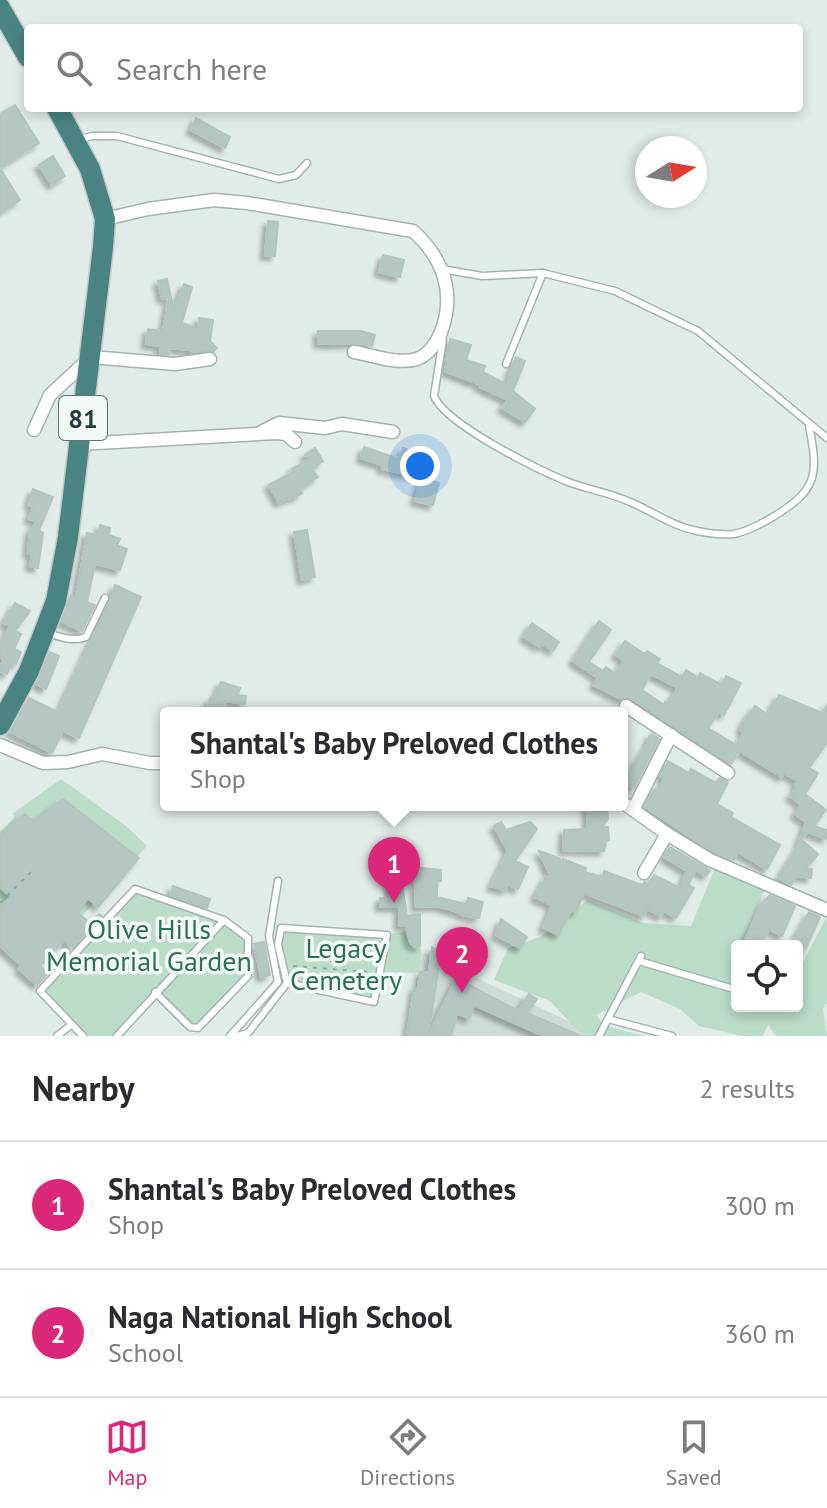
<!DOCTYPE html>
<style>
:root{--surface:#fff;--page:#f7f7f7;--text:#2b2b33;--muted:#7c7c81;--line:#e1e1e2;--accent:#db2777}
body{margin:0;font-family:"PT Sans",sans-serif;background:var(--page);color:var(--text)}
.controls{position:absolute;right:24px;bottom:24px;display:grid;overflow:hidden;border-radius:8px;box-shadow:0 4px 12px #0003}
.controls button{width:72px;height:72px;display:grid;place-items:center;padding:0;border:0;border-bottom:2px solid var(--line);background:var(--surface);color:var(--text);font:40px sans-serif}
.compass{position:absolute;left:635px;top:136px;width:72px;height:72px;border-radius:50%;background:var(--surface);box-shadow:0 4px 12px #0003;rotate:79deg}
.you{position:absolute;left:420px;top:466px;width:28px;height:28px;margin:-20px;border:6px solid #fff;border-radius:50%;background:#1a73e8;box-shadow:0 0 0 12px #1a73e833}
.badge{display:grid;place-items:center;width:52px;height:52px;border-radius:50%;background:var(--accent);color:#fff;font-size:26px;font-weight:700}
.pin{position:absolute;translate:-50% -66px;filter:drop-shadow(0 2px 4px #0008)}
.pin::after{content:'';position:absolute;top:42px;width:28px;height:24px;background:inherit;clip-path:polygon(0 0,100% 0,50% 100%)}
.popup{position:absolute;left:160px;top:707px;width:468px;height:104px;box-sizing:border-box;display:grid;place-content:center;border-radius:8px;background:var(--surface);filter:drop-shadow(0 2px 6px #0005);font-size:26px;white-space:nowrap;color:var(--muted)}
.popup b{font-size:30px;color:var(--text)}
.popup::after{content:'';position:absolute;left:50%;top:100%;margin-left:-16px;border:16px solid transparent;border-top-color:var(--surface)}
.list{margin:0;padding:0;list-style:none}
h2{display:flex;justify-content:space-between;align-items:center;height:104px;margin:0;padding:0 32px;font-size:34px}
h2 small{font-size:26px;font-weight:400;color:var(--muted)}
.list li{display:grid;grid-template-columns:52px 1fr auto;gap:24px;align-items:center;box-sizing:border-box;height:128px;padding:0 32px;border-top:2px solid var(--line)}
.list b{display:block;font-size:30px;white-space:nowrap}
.list p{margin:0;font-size:26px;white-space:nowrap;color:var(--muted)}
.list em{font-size:26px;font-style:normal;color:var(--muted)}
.icon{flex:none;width:44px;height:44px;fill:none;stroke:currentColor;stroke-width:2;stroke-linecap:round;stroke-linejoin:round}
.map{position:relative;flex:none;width:827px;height:1036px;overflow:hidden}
.search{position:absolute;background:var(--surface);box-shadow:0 4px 12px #0003;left:24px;right:24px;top:24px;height:88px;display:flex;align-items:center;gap:20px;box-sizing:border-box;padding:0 28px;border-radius:8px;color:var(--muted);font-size:30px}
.sheet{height:360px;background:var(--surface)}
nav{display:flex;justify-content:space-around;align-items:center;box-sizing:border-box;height:112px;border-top:2px solid var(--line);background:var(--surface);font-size:22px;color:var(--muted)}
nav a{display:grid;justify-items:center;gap:4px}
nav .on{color:var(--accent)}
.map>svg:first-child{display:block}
</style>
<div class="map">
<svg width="827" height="1036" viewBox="0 0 827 1036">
<defs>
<filter id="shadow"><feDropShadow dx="-4.5" dy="4.5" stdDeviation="2" flood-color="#0004"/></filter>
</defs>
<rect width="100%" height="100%" fill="#e1ebe8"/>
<polygon fill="#cfdbd8" points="421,952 596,1034 594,1036 408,1036"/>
<g fill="#badcc9">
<polygon points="61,779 126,826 147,846 30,972 0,943 0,832 15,817 12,814"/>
<polygon points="715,868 764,891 742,946 737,946 737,1006 797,1006 797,968 800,968 827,916 827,1003 823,1009 827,1036 776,1036 768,1025 763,1036 742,1036 699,1026 680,1009 641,992 596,1015 605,1026 644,1036 583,1036 550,1001 494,980 508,948 540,937 588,900 643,923 691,926"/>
<polygon points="135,889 224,920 218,923 248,938 248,976 198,1028 190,1027 155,992 117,1036 83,1036 40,991"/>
<polygon points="281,928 386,935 419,929 421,952 419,973 379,972 373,1001 287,983 278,945"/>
</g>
<g fill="#b6c6c2" stroke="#b4c5c0" stroke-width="2" fill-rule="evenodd" filter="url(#shadow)">
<polygon points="15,105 39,143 0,167 0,114"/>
<polygon points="196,118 230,137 225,148 191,130"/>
<polygon points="53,156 65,176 52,185 39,165"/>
<polygon points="0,168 20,200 0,213"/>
<polygon points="268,221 278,222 275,256 265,255"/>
<polygon points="383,255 404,260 400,277 379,272"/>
<polygon points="167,279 174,311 184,284 192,287 182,323 198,328 199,318 213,320 210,341 217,348 214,351 192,352 189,350 170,348 169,354 160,354 160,346 146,344 148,329 163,331 169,297 162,299 158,281"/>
<polygon points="318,331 361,331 375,335 372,346 355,343 332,344 318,343"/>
<polygon points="450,339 471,345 466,360 485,366 483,372 506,384 516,357 525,361 513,391 535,409 525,422 502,408 508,400 480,387 481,385 445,371"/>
<polygon points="364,447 399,459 403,448 420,454 415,476 382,469 383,465 361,458"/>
<polygon points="315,448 323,461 312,469 318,477 299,489 302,493 296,497 295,496 279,503 269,485 294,471 292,469 308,459 305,455"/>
<polygon points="421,478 439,483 433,505 415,501"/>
<polygon points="33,489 53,497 39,530 43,533 38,568 30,566 32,554 28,553 30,531 37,522 29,519 33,506 29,505"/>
<polygon points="100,525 110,528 109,535 120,539 117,545 127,549 120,570 95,564 87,602 95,605 82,631 62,622 71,595 76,597 87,533 98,535"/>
<polygon points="307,530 315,577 302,580 294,532"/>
<polygon points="115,585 141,597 79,738 63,731 52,753 11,732 29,698 58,712 110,601"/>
<polygon points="15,603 30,611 15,631 21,634 14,649 21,652 16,664 12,662 7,674 0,671 3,659 0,657 0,647 10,626 4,623"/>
<path d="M 599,621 L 611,630 L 589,662 L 603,671 L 606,667 L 615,674 L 624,660 L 616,655 L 625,641 L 645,654 L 647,651 L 660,659 L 657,663 L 682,677 L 686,670 L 698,677 L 700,673 L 722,685 L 726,676 L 741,683 L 724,715 L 719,712 L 708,728 L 736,745 L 744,733 L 741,730 L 743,724 L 755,706 L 768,715 L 779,695 L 822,713 L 827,705 L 827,743 L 809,768 L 818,773 L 805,794 L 826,810 L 814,826 L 827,830 L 827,839 L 808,832 L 799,842 L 806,822 L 795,814 L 801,805 L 790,796 L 798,786 L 795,785 L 798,781 L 784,773 L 782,777 L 740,751 L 731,764 L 631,698 L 621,699 L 594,685 L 598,678 L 573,661 ZM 651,674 L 678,688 L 668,704 L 665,702 L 664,705 L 642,690 Z"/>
<polygon points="532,623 559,642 553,651 542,644 540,647 524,637"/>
<polygon points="50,652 59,656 46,689 37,684"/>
<polygon points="221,682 240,688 238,695 246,696 245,704 225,701 223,713 207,710 210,698 214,699"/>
<polygon points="652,734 659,739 634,788 624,782 647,744 649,736"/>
<polygon points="668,761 689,773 691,769 716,783 719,778 728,782 717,804 733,813 731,817 780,845 767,869 738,852 734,860 714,852 645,807 654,789 658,791 665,778 660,776"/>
<polygon points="63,799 139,858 98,907 88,898 77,912 90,923 99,914 102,916 72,948 64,940 40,966 48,973 37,985 19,969 22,966 0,946 0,908 11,897 0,887 0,837 24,814 33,821"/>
<polygon points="587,805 607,805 608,819 602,827 608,827 609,840 606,841 604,851 563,850 564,830 588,829"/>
<polygon points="501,822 506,830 530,822 537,829 515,861 528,867 518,889 508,885 505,890 491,886 508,851 494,826"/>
<polygon points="802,840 818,854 806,868 812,869 811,878 797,876 791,885 779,878"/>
<polygon points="670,847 710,870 706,876 696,870 688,885 694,888 676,918 664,911 661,916 647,909 644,916 584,893 576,912 571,910 567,919 565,918 559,935 543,928 552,905 535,897 546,876 552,879 539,851 559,858 563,863 563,859 586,868 585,872 603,877 604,871 642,885 645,882 649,885 654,875 680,888 687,871 664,857"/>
<polygon points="399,864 407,916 420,914 420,946 415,947 410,943 406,926 399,926 399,907 380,907 380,898 391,898 387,866"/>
<polygon points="414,867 441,870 441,881 437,881 437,897 466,904 468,898 483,902 479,918 461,915 461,913 437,906 416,907"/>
<polygon points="173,886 210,899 207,908 171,895"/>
<polygon points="770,895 795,906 782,936 769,929 764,939 758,937 754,946 742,946 764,901"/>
<polygon points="809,912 820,917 806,948 803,947 797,959 797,946 791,946"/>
<polygon points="501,919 527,937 520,948 496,935"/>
<polygon points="264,942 270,975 261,977 254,944"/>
<polygon points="432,947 441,952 428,1036 407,1036 414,988 418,988 420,972 429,972"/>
<polygon points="456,978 518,1011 529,994 537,999 527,1013 581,1036 543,1036 474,1005 470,1018 457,1014 451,1036 428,1036"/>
</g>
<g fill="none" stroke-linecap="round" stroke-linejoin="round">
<g stroke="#a4b3b0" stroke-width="9">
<g id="service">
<polyline points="78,140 92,136 117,136 279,179 296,175 307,163"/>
<polyline points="442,269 482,276 543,273 615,291 698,331 827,438"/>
<path d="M 443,339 L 434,396 C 445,424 541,472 571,483 C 590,490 611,493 630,502 C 652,511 672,526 697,531 C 707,533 724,535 734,534 C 754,530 794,507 806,490 C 820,472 812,444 809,425"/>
<polyline points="506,364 543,273"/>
<path d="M 46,632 C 59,637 73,642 86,637 L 105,598"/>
<polyline points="639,961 737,990"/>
<polyline points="608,1019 672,1036"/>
<polyline points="57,1036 71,1025"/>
<polyline points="83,1036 40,991 135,889 224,920 248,938 248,976 198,1028 190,1027 155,992"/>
<polyline points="117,1036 224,920"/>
<polyline points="230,1036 278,982 269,936 278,881"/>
<polyline points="237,1036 248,1033 287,983 278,945 281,928 387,935 374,1002 287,983"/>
<polyline points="599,1036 641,956"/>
</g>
</g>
<g stroke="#a4b3b0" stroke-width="15">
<g id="minor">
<path d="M 105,219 L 148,209 L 214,200 L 247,203 L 413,231 C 443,258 456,293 441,332 C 437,343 428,355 417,359 C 397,365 373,355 354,352"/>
<polyline points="34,430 50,395 91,357 175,364 210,359"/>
<polyline points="261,432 279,423 325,428 342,424 393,432"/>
<polyline points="79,444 276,433 286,434 295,442"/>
<polyline points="626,706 728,773"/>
<polyline points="0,745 43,763 68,762 102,754 150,763 166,763"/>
<polyline points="622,802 667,834 710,860 827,910"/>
<polyline points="633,810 671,735"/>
<polyline points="644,873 667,834"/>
</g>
</g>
<g stroke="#c1c8c8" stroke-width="23">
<g id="trunk">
<polyline points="0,8 28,57"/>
<polyline points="0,725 29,671 56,601 68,537 103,247 105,219 90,169 57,108"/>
</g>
</g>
<g stroke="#82aea8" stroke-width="2" stroke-dasharray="4 6" stroke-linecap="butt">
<polyline points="0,903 31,872"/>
<polyline points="293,966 370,972"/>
</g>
<use href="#service" stroke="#fff" stroke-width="6"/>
<use href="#minor" stroke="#fff" stroke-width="12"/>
<use href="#trunk" stroke="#4a8480" stroke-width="20"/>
</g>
<g text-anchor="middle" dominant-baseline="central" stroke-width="7" stroke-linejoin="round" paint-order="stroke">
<rect fill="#f1f8f6" stroke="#607472" stroke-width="2" x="59" y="396" width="48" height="44" rx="6"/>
<g font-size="26" font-weight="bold" fill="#223c39">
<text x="83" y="418">81</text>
</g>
<g font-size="28" fill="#2d7253" stroke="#f1f8f6">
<text x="149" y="928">Olive Hills<tspan x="149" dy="32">Memorial Garden</tspan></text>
<text x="346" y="947">Legacy<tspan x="346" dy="32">Cemetery</tspan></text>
</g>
</g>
</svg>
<div class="controls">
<button><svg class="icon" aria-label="locate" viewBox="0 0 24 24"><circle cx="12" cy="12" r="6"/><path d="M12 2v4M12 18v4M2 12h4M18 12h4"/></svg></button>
</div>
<svg class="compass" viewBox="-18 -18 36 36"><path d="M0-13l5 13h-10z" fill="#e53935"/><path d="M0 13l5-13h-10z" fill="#7c7c81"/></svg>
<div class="you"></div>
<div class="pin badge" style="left:394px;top:903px">1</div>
<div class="popup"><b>Shantal's Baby Preloved Clothes</b>Shop</div>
<div class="pin badge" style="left:462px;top:993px">2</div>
<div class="search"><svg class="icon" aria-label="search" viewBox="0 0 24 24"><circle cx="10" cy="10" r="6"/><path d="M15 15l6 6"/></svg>Search here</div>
</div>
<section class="sheet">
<h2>Nearby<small>2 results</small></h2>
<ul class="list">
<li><span class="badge">1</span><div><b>Shantal's Baby Preloved Clothes</b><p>Shop</p></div><em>300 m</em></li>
<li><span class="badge">2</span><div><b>Naga National High School</b><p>School</p></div><em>360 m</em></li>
</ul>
</section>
<nav>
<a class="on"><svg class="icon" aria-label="map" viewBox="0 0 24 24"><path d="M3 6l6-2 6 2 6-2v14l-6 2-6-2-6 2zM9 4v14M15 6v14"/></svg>Map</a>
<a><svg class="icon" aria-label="directions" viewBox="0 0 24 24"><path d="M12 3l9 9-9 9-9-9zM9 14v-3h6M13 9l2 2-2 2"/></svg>Directions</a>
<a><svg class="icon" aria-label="saved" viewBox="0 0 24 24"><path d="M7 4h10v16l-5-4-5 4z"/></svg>Saved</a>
</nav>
